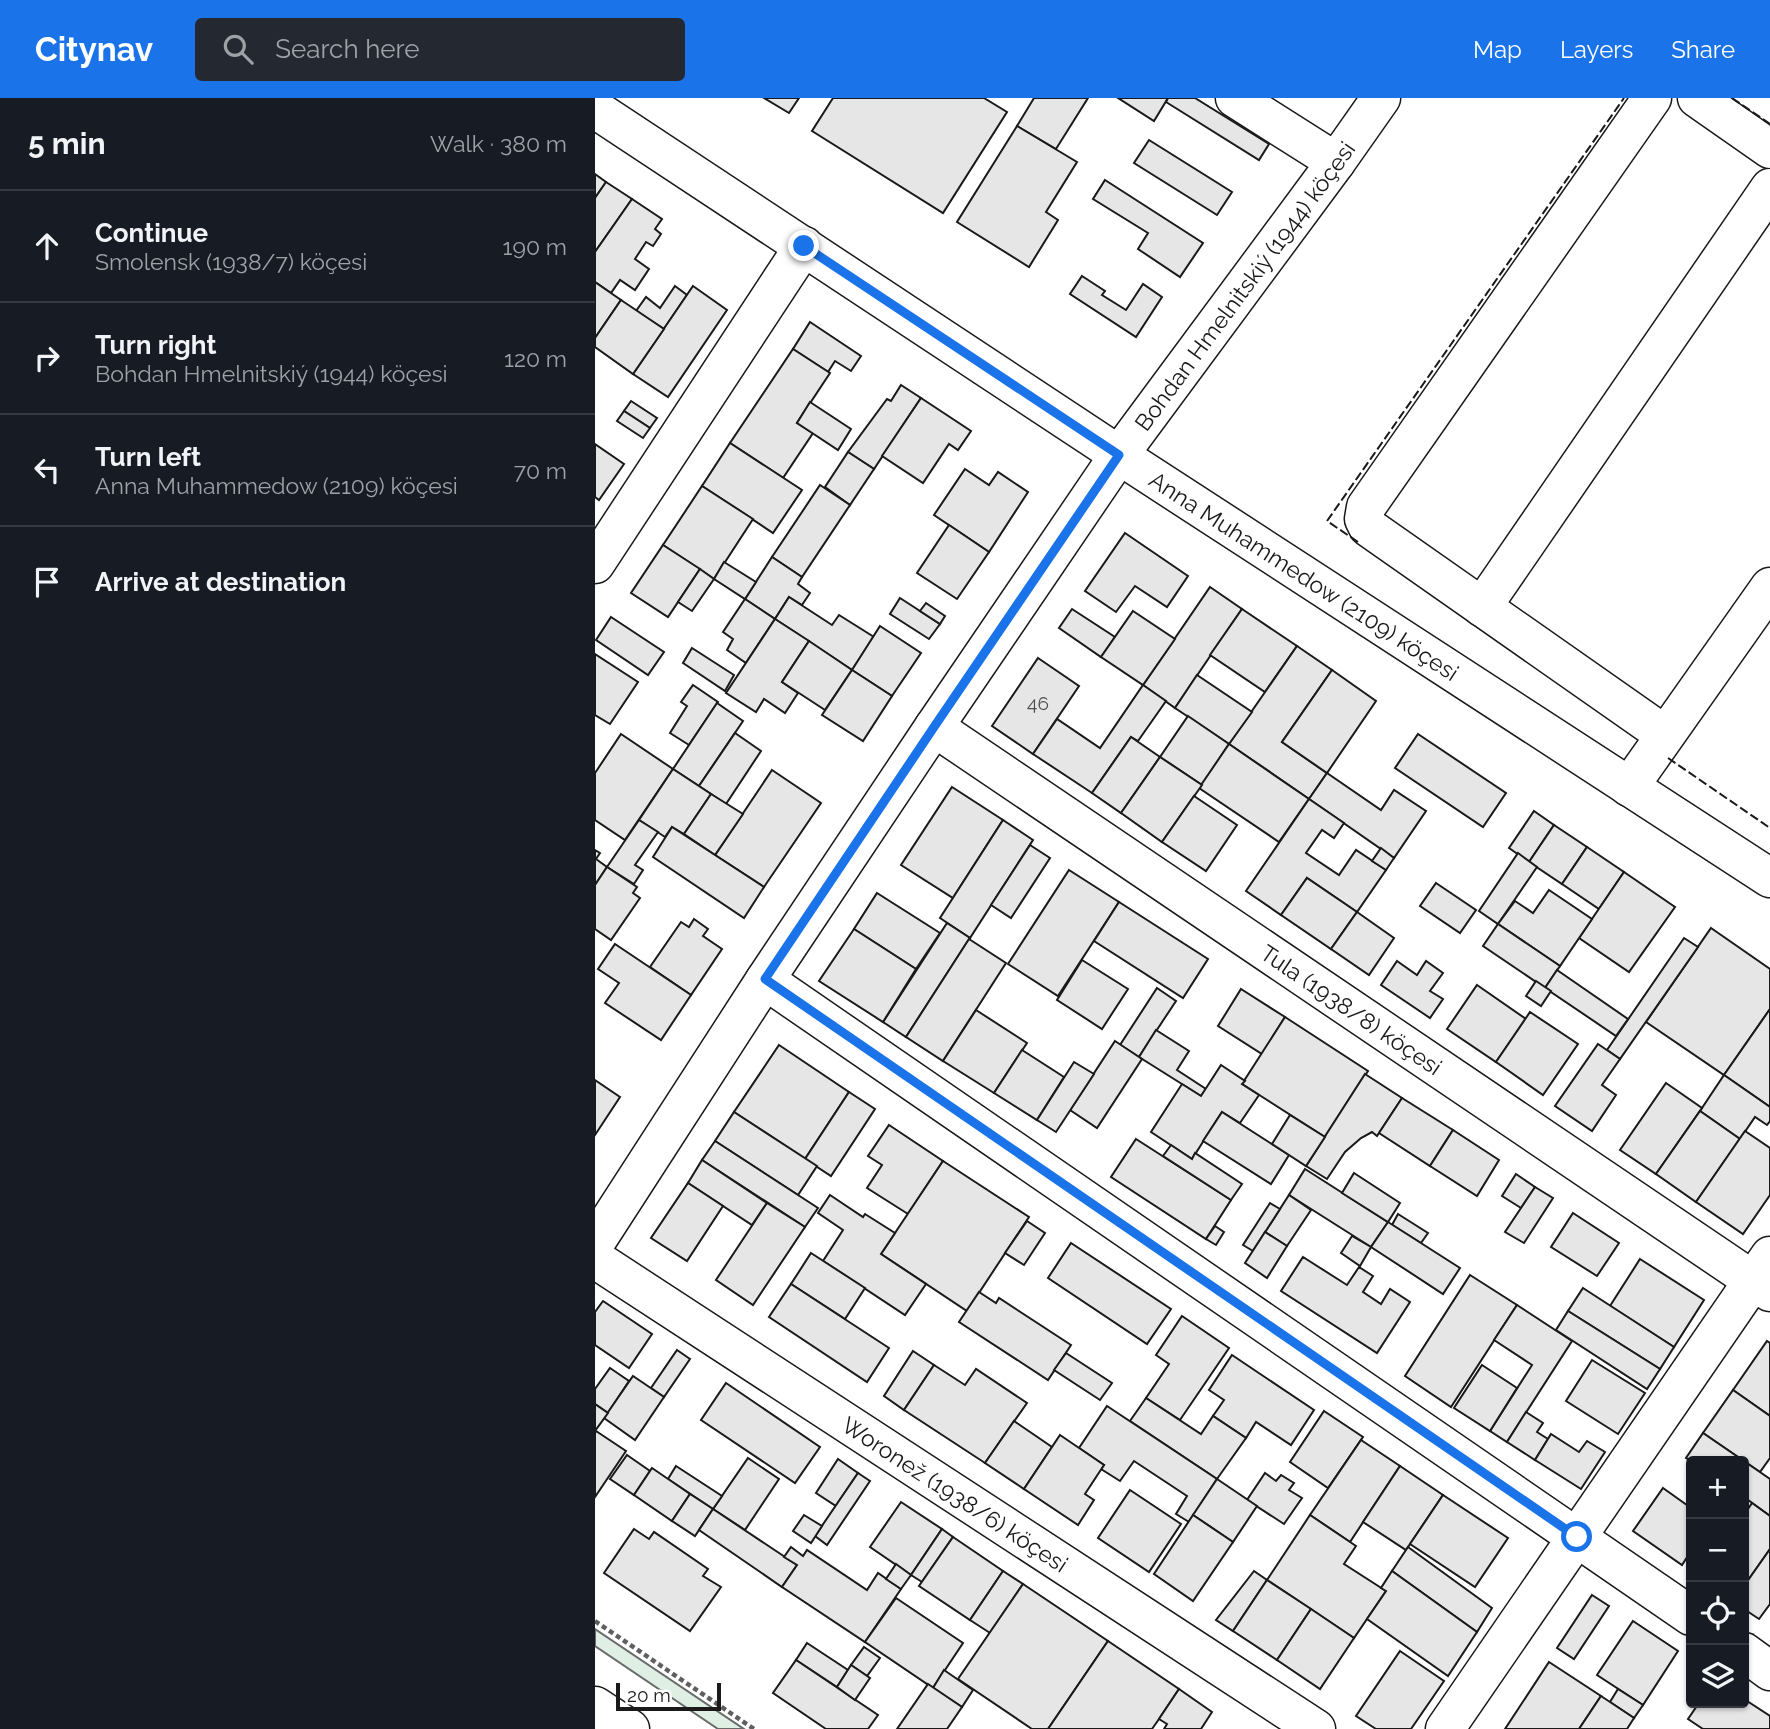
<!DOCTYPE html>
<meta charset="utf-8">
<style>
:root{--surface:#171b24;--page:#242831;--text:#f1f3f6;--muted:#9ea1a6;--line:#363941;--accent:#1a73e8}
body{margin:0;font-family:Raleway,sans-serif;background:var(--page);color:var(--text)}
.controls{position:absolute;right:21px;bottom:21px;display:grid;overflow:hidden;border-radius:7px;box-shadow:0 2px 5px #0004}
.controls button{width:63px;height:63px;display:grid;place-items:center;padding:0;border:0;border-bottom:2px solid var(--line);background:var(--surface);color:var(--text);font:35px sans-serif}
.scale{position:absolute;left:21px;bottom:18px;width:105px;box-sizing:border-box;padding-left:7px;border:4px solid #1a1a1a;border-top:0;font-size:19px;line-height:24px;white-space:nowrap;color:#1a1a1a;-webkit-text-stroke:5px #fff;paint-order:stroke}
.stop{position:absolute;width:21px;height:21px;margin:-16px;border:5px solid #1a73e8;border-radius:50%;background:#fff}
.stop.end{background:#1a73e8;border-color:#fff;box-shadow:0 2px 7px #0008}
.list{margin:0;padding:0;list-style:none}
h2{display:flex;justify-content:space-between;align-items:center;height:91px;margin:0;padding:0 28px;font-size:30px}
h2 small{font-size:23px;font-weight:400;color:var(--muted)}
.list li{display:grid;grid-template-columns:46px 1fr auto;gap:21px;align-items:center;box-sizing:border-box;height:112px;padding:0 28px;border-top:2px solid var(--line)}
.list b{display:block;font-size:26px;white-space:nowrap}
.list p{margin:0;font-size:23px;white-space:nowrap;color:var(--muted)}
.list em{font-size:23px;font-style:normal;color:var(--muted)}
.icon{flex:none;width:38px;height:38px;fill:none;stroke:currentColor;stroke-width:2;stroke-linecap:round;stroke-linejoin:round}
.map{position:relative;flex:none;width:1175px;height:1631px;overflow:hidden}
header{display:flex;align-items:center;gap:42px;box-sizing:border-box;height:98px;padding:0 35px;background:var(--accent);color:#fff}
header strong{font-size:33px}
nav{display:flex;gap:38px;margin-inline-start:auto;font-size:24px}
.search{width:490px;height:63px;background:var(--page);display:flex;align-items:center;gap:18px;box-sizing:border-box;padding:0 24px;border-radius:7px;color:var(--muted);font-size:26px}
main{display:flex}
aside{flex:1;background:var(--surface)}
.map>svg:first-child{display:block}
</style>
<header>
<strong>Citynav</strong>
<div class="search"><svg class="icon" aria-label="search" viewBox="0 0 24 24"><circle cx="10" cy="10" r="6"/><path d="M15 15l6 6"/></svg>Search here</div>
<nav><a>Map</a><a>Layers</a><a>Share</a></nav>
</header>
<main>
<aside>
<h2>5 min<small>Walk · 380 m</small></h2>
<ul class="list">
<li><svg class="icon" aria-label="ahead" viewBox="0 0 24 24"><path d="M12 20V5M6 11l6-6 6 6"/></svg><div><b>Continue</b><p>Smolensk (1938/7) köçesi</p></div><em>190 m</em></li>
<li><svg class="icon" aria-label="right" viewBox="0 0 24 24"><path d="M7 20v-9h11M14 6l5 5-5 5"/></svg><div><b>Turn right</b><p>Bohdan Hmelnitskiý (1944) köçesi</p></div><em>120 m</em></li>
<li><svg class="icon" aria-label="left" viewBox="0 0 24 24"><path d="M17 20v-9H6M10 6l-5 5 5 5"/></svg><div><b>Turn left</b><p>Anna Muhammedow (2109) köçesi</p></div><em>70 m</em></li>
<li><svg class="icon" aria-label="arrive" viewBox="0 0 24 24"><path d="M6 21V4h12l-3 4 3 4H6"/></svg><div><b>Arrive at destination</b></div></li>
</ul>
</aside>
<div class="map">
<svg width="1175" height="1631" viewBox="0 0 1175 1631">
<rect width="100%" height="100%" fill="#fff"/>
<polygon fill="#e0efe3" stroke="#6a6a6a" stroke-width="2" points="0,1531 149,1631 123,1631 0,1548"/>
<g fill="#e6e6e6" stroke="#1a1a1a" stroke-width="2">
<polygon points="169,0 204,0 194,15"/>
<polygon points="238,0 389,0 412,14 348,115 217,33"/>
<polygon points="439,0 493,0 461,51 422,28"/>
<polygon points="523,0 573,0 559,23"/>
<polygon points="573,0 600,0 674,46 664,62 571,4"/>
<polygon points="422,28 482,64 451,114 463,122 434,169 362,124"/>
<polygon points="554,42 637,94 622,117 539,65"/>
<polygon points="0,76 11,84 0,100"/>
<polygon points="510,82 608,145 585,179 543,151 553,135 498,101"/>
<polygon points="11,84 37,101 0,154 0,100"/>
<polygon points="37,101 67,121 60,131 66,136 58,148 51,144 40,161 54,171 40,192 25,182 16,195 0,184 0,154"/>
<polygon points="487,178 510,193 507,197 531,212 548,186 567,199 541,239 475,196"/>
<polygon points="0,184 26,202 0,240"/>
<polygon points="80,188 92,197 69,231 41,213 51,199 65,210"/>
<polygon points="98,188 132,212 73,299 38,276"/>
<polygon points="26,202 69,231 38,276 0,249 0,240"/>
<polygon points="215,224 266,258 256,273 240,263 233,274 198,251"/>
<polygon points="198,251 235,275 202,325 218,335 188,380 135,345"/>
<polygon points="306,287 326,300 279,371 253,354 292,301 296,303"/>
<polygon points="326,300 376,333 363,352 354,346 328,385 287,358"/>
<polygon points="36,303 62,320 55,330 29,313"/>
<polygon points="215,304 256,331 243,352 202,325"/>
<polygon points="29,313 55,330 48,340 22,323"/>
<polygon points="135,345 207,392 178,435 107,388"/>
<polygon points="0,346 29,366 4,402 0,399"/>
<polygon points="253,354 279,371 255,407 230,389"/>
<polygon points="370,371 394,387 403,374 433,394 394,454 339,417"/>
<polygon points="225,387 255,407 207,479 177,459"/>
<polygon points="107,388 158,421 119,481 68,447"/>
<polygon points="354,427 394,454 362,501 322,475"/>
<polygon points="530,435 593,478 572,509 540,488 521,514 490,493"/>
<polygon points="68,447 105,471 73,519 36,495"/>
<polygon points="177,459 207,479 203,486 215,495 207,507 194,499 180,521 150,501"/>
<polygon points="129,464 161,484 150,501 119,481"/>
<polygon points="105,471 119,481 97,513 83,504"/>
<polygon points="615,489 647,511 580,610 548,587"/>
<polygon points="194,499 237,527 244,517 279,539 257,572 180,521"/>
<polygon points="305,500 345,526 334,541 295,516"/>
<polygon points="150,501 180,521 151,565 132,552 138,541 128,534"/>
<polygon points="331,505 350,518 345,526 325,513"/>
<polygon points="477,511 520,539 506,559 464,530"/>
<polygon points="647,511 702,548 670,594 615,557"/>
<polygon points="538,513 580,541 548,587 506,559"/>
<polygon points="16,519 69,554 53,577 1,542"/>
<polygon points="180,521 214,543 187,584 203,595 190,615 169,601 161,614 131,595"/>
<polygon points="285,528 326,555 297,598 257,572"/>
<polygon points="214,543 257,572 230,612 187,584"/>
<polygon points="702,548 737,572 687,644 732,675 714,701 634,646"/>
<polygon points="97,550 139,577 130,593 88,565"/>
<polygon points="0,556 43,584 15,626 0,617"/>
<polygon points="443,560 484,588 438,656 397,628"/>
<polygon points="257,572 297,598 268,643 227,617"/>
<polygon points="737,572 781,603 732,675 687,644"/>
<polygon points="602,577 657,614 634,646 580,610"/>
<polygon points="98,587 123,604 94,647 75,635 92,608 86,604"/>
<polygon points="548,587 571,603 543,643 536,639 497,695 438,656 462,621 505,650"/>
<polygon points="122,605 148,623 104,688 78,671"/>
<polygon points="593,618 634,646 607,687 565,659"/>
<polygon points="140,635 166,653 131,706 104,688"/>
<polygon points="26,636 78,671 30,742 0,722 0,675"/>
<polygon points="823,636 911,695 888,729 800,670"/>
<polygon points="536,639 565,659 526,715 497,695"/>
<polygon points="634,646 714,701 684,744 604,690"/>
<polygon points="565,659 607,687 567,744 526,715"/>
<polygon points="78,671 116,696 89,736 77,729 70,739 44,722"/>
<polygon points="177,672 226,705 169,789 120,757"/>
<polygon points="732,675 786,712 799,692 831,713 799,760 714,701"/>
<polygon points="357,689 408,722 358,800 306,767"/>
<polygon points="116,696 148,716 120,757 89,736"/>
<polygon points="599,698 642,727 611,773 567,744"/>
<polygon points="714,701 749,725 739,740 727,732 711,755 744,777 761,752 791,772 762,814 712,780 686,817 651,793"/>
<polygon points="939,713 959,727 934,764 914,750"/>
<polygon points="44,722 63,734 40,767 48,772 39,786 12,769"/>
<polygon points="408,722 438,742 375,840 345,820"/>
<polygon points="959,727 992,749 967,786 934,764"/>
<polygon points="77,729 169,789 149,820 58,759"/>
<polygon points="435,747 455,760 416,820 396,807"/>
<polygon points="992,749 1029,774 1004,811 967,786"/>
<polygon points="786,750 799,760 791,772 777,763"/>
<polygon points="0,752 5,755 1,761 12,769 0,787"/>
<polygon points="923,755 942,769 903,826 884,813"/>
<polygon points="12,769 42,789 38,795 45,800 16,842 0,831 0,787"/>
<polygon points="474,772 524,804 463,898 413,866"/>
<polygon points="1029,774 1080,809 1034,874 984,840"/>
<polygon points="712,780 762,814 736,851 686,817"/>
<polygon points="841,785 881,812 865,835 825,808"/>
<polygon points="954,792 997,821 965,868 903,826 920,803 938,815"/>
<polygon points="282,795 345,835 321,871 259,831"/>
<polygon points="524,804 613,861 588,900 499,843"/>
<polygon points="762,814 799,840 774,877 736,851"/>
<polygon points="99,821 113,831 108,838 127,851 96,897 55,869 86,824 94,829"/>
<polygon points="352,825 375,840 311,939 288,924"/>
<polygon points="903,826 965,868 950,890 888,848"/>
<polygon points="1116,830 1175,871 1175,911 1129,977 1051,924"/>
<polygon points="259,831 321,871 288,924 224,883"/>
<polygon points="1089,840 1103,849 1025,961 1012,952"/>
<polygon points="374,841 411,865 348,963 311,939"/>
<polygon points="20,846 96,897 66,942 10,905 24,885 3,871"/>
<polygon points="487,862 533,891 507,931 462,902"/>
<polygon points="802,863 822,877 831,863 848,875 835,893 848,901 835,920 786,887"/>
<polygon points="962,872 1033,921 1021,938 950,890"/>
<polygon points="941,883 956,893 946,908 931,898"/>
<polygon points="882,887 931,921 901,964 852,931"/>
<polygon points="562,890 581,903 544,959 525,947"/>
<polygon points="646,891 690,919 667,956 623,928"/>
<polygon points="1175,911 1175,1009 1129,977"/>
<polygon points="381,912 432,945 399,995 348,963"/>
<polygon points="935,914 983,946 948,997 901,964"/>
<polygon points="690,919 773,973 730,1039 647,986"/>
<polygon points="561,932 594,953 582,972 611,991 606,998 544,959"/>
<polygon points="520,943 547,961 502,1030 475,1012"/>
<polygon points="1003,946 1025,961 1007,987 1021,997 997,1033 960,1008"/>
<polygon points="184,947 254,994 210,1061 139,1014"/>
<polygon points="427,952 469,979 442,1022 399,995"/>
<polygon points="479,964 499,976 461,1034 442,1022"/>
<polygon points="626,967 650,983 647,986 664,997 645,1025 627,1014 597,1061 556,1034 587,986 606,998"/>
<polygon points="770,976 807,1000 782,1038 777,1034 766,1040 750,1054 732,1081 711,1068"/>
<polygon points="1129,977 1175,1009 1175,1023 1172,1027 1160,1019 1145,1041 1105,1013"/>
<polygon points="0,982 25,999 0,1037"/>
<polygon points="1071,985 1107,1010 1061,1076 1025,1052"/>
<polygon points="254,994 280,1011 236,1078 210,1061"/>
<polygon points="807,1000 858,1032 835,1068 784,1035"/>
<polygon points="1105,1013 1145,1041 1101,1104 1061,1076"/>
<polygon points="139,1014 222,1068 203,1097 120,1043"/>
<polygon points="627,1014 694,1057 676,1086 608,1043"/>
<polygon points="695,1017 730,1039 711,1068 677,1046"/>
<polygon points="294,1027 348,1063 313,1116 272,1090 287,1067 273,1058"/>
<polygon points="858,1032 904,1062 882,1098 835,1068"/>
<polygon points="1150,1033 1175,1050 1175,1097 1148,1136 1101,1104"/>
<polygon points="541,1041 636,1102 611,1141 516,1079"/>
<polygon points="120,1043 223,1110 210,1129 107,1062"/>
<polygon points="576,1047 597,1061 600,1055 647,1086 636,1102 568,1058"/>
<polygon points="107,1062 172,1105 157,1127 93,1085"/>
<polygon points="348,1063 434,1119 372,1213 286,1156"/>
<polygon points="710,1071 793,1124 776,1149 694,1097"/>
<polygon points="759,1075 805,1105 793,1124 747,1095"/>
<polygon points="921,1076 940,1089 926,1110 907,1098"/>
<polygon points="93,1085 128,1108 92,1163 56,1140"/>
<polygon points="940,1089 958,1100 929,1145 910,1134"/>
<polygon points="235,1097 268,1119 270,1116 300,1135 286,1156 331,1186 310,1217 228,1163 248,1132 223,1115"/>
<polygon points="694,1097 716,1112 692,1148 670,1134"/>
<polygon points="172,1105 210,1129 158,1207 121,1182"/>
<polygon points="675,1105 685,1111 658,1153 648,1147"/>
<polygon points="978,1115 1024,1145 1002,1178 956,1149"/>
<polygon points="803,1116 833,1135 826,1145 797,1127"/>
<polygon points="432,1123 450,1135 429,1167 410,1155"/>
<polygon points="793,1124 865,1170 848,1196 776,1149"/>
<polygon points="620,1128 629,1134 621,1147 611,1141"/>
<polygon points="670,1134 692,1148 672,1180 650,1165"/>
<polygon points="757,1138 776,1149 765,1168 746,1155"/>
<polygon points="476,1145 576,1211 552,1246 453,1180"/>
<polygon points="216,1155 270,1190 250,1221 196,1186"/>
<polygon points="708,1159 752,1187 764,1169 778,1178 768,1194 786,1206 795,1191 815,1204 782,1255 686,1193"/>
<polygon points="1045,1161 1109,1202 1079,1249 1015,1208"/>
<polygon points="875,1177 922,1207 856,1309 810,1278"/>
<polygon points="196,1186 294,1250 272,1284 174,1219"/>
<polygon points="988,1190 1079,1249 1065,1271 973,1213"/>
<polygon points="384,1194 401,1205 404,1200 476,1247 453,1282 364,1224"/>
<polygon points="8,1203 57,1236 34,1270 0,1247 0,1214"/>
<polygon points="922,1207 977,1243 912,1344 895,1333 937,1267 899,1242"/>
<polygon points="973,1213 1065,1271 1052,1291 961,1232"/>
<polygon points="587,1218 634,1250 585,1322 551,1300 574,1266 561,1257"/>
<polygon points="1172,1243 1175,1245 1175,1318 1138,1292"/>
<polygon points="82,1252 95,1261 69,1299 56,1290"/>
<polygon points="318,1253 339,1267 309,1312 289,1298"/>
<polygon points="471,1255 517,1285 505,1302 459,1272"/>
<polygon points="637,1257 719,1312 696,1347 661,1324 651,1340 618,1318 629,1302 614,1292"/>
<polygon points="997,1262 1050,1295 1023,1336 971,1303"/>
<polygon points="339,1267 370,1287 381,1271 432,1305 390,1365 309,1312"/>
<polygon points="887,1267 922,1290 895,1333 859,1310"/>
<polygon points="15,1270 34,1283 13,1315 0,1306 0,1291"/>
<polygon points="38,1278 69,1299 40,1342 9,1320"/>
<polygon points="131,1285 225,1349 200,1385 106,1322"/>
<polygon points="1138,1292 1175,1318 1175,1360 1165,1374 1108,1335"/>
<polygon points="551,1300 606,1336 618,1318 651,1340 622,1381 535,1323"/>
<polygon points="0,1306 13,1315 0,1333"/>
<polygon points="512,1308 622,1381 594,1424 581,1416 592,1398 539,1363 525,1383 506,1371 509,1367 484,1350"/>
<polygon points="729,1313 768,1339 733,1390 695,1364"/>
<polygon points="931,1314 948,1325 942,1334 953,1341 940,1362 912,1344"/>
<polygon points="419,1323 457,1349 429,1391 390,1365"/>
<polygon points="1,1333 31,1353 0,1399 0,1335"/>
<polygon points="1108,1335 1175,1381 1175,1418 1149,1399 1149,1363 1096,1363 1091,1360"/>
<polygon points="956,1336 984,1354 992,1343 1010,1354 986,1391 940,1362"/>
<polygon points="465,1337 509,1367 490,1396 499,1402 483,1427 429,1391"/>
<polygon points="766,1342 805,1368 755,1444 715,1417"/>
<polygon points="32,1357 55,1373 39,1397 15,1381"/>
<polygon points="153,1360 184,1381 150,1432 118,1411"/>
<polygon points="243,1361 263,1375 241,1408 221,1395"/>
<polygon points="81,1368 127,1398 118,1411 73,1381"/>
<polygon points="805,1368 848,1397 811,1452 768,1424"/>
<polygon points="57,1370 95,1396 77,1423 39,1397"/>
<polygon points="263,1375 275,1383 232,1447 220,1438"/>
<polygon points="670,1375 681,1383 686,1377 699,1385 694,1392 707,1400 689,1426 652,1402"/>
<polygon points="622,1381 662,1408 638,1444 598,1417"/>
<polygon points="1068,1390 1096,1410 1096,1453 1087,1467 1038,1433"/>
<polygon points="535,1392 586,1426 554,1474 503,1440"/>
<polygon points="95,1396 118,1411 100,1438 77,1423"/>
<polygon points="848,1397 913,1440 880,1489 815,1446"/>
<polygon points="306,1404 347,1431 316,1477 275,1449"/>
<polygon points="1157,1405 1175,1418 1175,1451 1149,1488 1149,1417"/>
<polygon points="118,1411 202,1467 187,1489 104,1432"/>
<polygon points="209,1417 227,1428 216,1445 198,1433"/>
<polygon points="598,1417 638,1444 598,1503 559,1476"/>
<polygon points="715,1417 761,1448 749,1466 791,1493 759,1540 672,1482"/>
<polygon points="39,1431 54,1441 59,1434 113,1471 108,1478 126,1489 95,1533 9,1475"/>
<polygon points="347,1431 358,1439 327,1484 316,1477"/>
<polygon points="358,1439 408,1473 375,1522 324,1488"/>
<polygon points="196,1449 208,1458 212,1452 272,1492 283,1475 306,1491 270,1544 187,1489 202,1467 189,1459"/>
<polygon points="813,1449 897,1510 882,1534 797,1473"/>
<polygon points="1175,1451 1175,1506 1164,1521 1149,1511 1149,1488"/>
<polygon points="301,1466 316,1477 306,1491 291,1481"/>
<polygon points="408,1473 428,1486 395,1535 375,1522"/>
<polygon points="659,1473 672,1482 638,1533 621,1522"/>
<polygon points="797,1473 882,1534 853,1578 772,1521 791,1493 786,1490"/>
<polygon points="672,1482 716,1511 682,1562 638,1533"/>
<polygon points="428,1486 513,1543 453,1631 437,1631 363,1581"/>
<polygon points="997,1497 1014,1508 979,1561 962,1550"/>
<polygon points="301,1500 368,1545 338,1590 270,1544"/>
<polygon points="716,1511 759,1540 725,1591 682,1562"/>
<polygon points="1038,1523 1083,1553 1048,1607 1002,1577"/>
<polygon points="513,1543 584,1591 564,1621 557,1631 453,1631"/>
<polygon points="212,1545 253,1572 242,1589 201,1562"/>
<polygon points="269,1549 285,1560 272,1578 256,1567"/>
<polygon points="805,1553 849,1583 816,1631 781,1631 761,1618"/>
<polygon points="201,1562 283,1617 273,1631 231,1631 178,1595"/>
<polygon points="954,1564 1006,1598 984,1631 910,1631"/>
<polygon points="256,1567 275,1580 260,1602 242,1589"/>
<polygon points="349,1572 378,1592 367,1609 338,1590"/>
<polygon points="333,1586 367,1609 352,1631 302,1631"/>
<polygon points="584,1591 617,1614 606,1631 569,1631 572,1626 564,1621"/>
<polygon points="1023,1591 1048,1607 1039,1620 1015,1604"/>
<polygon points="1006,1598 1039,1620 1032,1631 984,1631"/>
<polygon points="1149,1601 1175,1618 1175,1631 1108,1631 1093,1621 1104,1605 1149,1605"/>
</g>
<g fill="none" stroke-linecap="round" stroke-linejoin="round">
<g stroke="#1a1a1a" stroke-width="41">
<g id="minor">
<polyline points="640,0 741,64"/>
<polyline points="1057,0 771,409 769,421 773,429 1070,637"/>
<polyline points="1102,0 1175,51"/>
<path id="s1" d="M 0,11 L 524,357 L 1175,780"/>
<polyline points="0,466 209,148"/>
<polyline points="887,509 1175,90"/>
<path id="s2" d="M 339,629 L 1175,1194"/>
<polyline points="1034,689 1175,489"/>
<polyline points="170,882 1096,1518"/>
<path id="s3" d="M 0,1145 L 170,882 L 339,629 L 524,357 L 741,64 L 786,0"/>
<path id="s4" d="M 0,1161 L 721,1631"/>
<polyline points="1149,1554 1175,1573"/>
<polyline points="0,1608 35,1631"/>
<polyline points="850,1631 1175,1158"/>
</g>
</g>
<polyline stroke="#5f5f5f" stroke-width="4.5" stroke-dasharray="5 3.5" stroke-linecap="butt" points="0,1523 159,1631"/>
<use href="#minor" stroke="#fff" stroke-width="38"/>
<g stroke="#1a1a1a" stroke-width="2" stroke-dasharray="9 3.5" stroke-linecap="butt">
<polyline points="1137,0 1175,26"/>
<polyline points="763,444 732,423 1029,0"/>
<polyline points="1073,660 1175,730"/>
</g>
</g>
<g fill="none" stroke-linecap="round" stroke-linejoin="round">
<polyline stroke="#1a73e8" stroke-width="9" points="209,148 524,357 339,629 170,881 982,1439"/>
</g>
<g text-anchor="middle" dominant-baseline="central" stroke-width="5" stroke-linejoin="round" paint-order="stroke">
<g font-size="19" fill="#4d4d4d">
<text x="443" y="605">46</text>
</g>
<g font-size="23" fill="#1a1a1a" stroke="#fff">
<text stroke="none"><textPath href="#s3" startOffset="1157">Bohdan Hmelnitskiý (1944) köçesi</textPath></text>
<text stroke="none"><textPath href="#s1" startOffset="849">Anna Muhammedow (2109) köçesi</textPath></text>
<text stroke="none"><textPath href="#s2" startOffset="504">Tula (1938/8) köçesi</textPath></text>
<text stroke="none"><textPath href="#s4" startOffset="430">Woronež (1938/6) köçesi</textPath></text>
</g>
</g>
</svg>
<div class="controls">
<button>+</button>
<button>−</button>
<button><svg class="icon" aria-label="locate" viewBox="0 0 24 24"><circle cx="12" cy="12" r="6"/><path d="M12 2v4M12 18v4M2 12h4M18 12h4"/></svg></button>
<button><svg class="icon" aria-label="layers" viewBox="0 0 24 24"><path d="M12 4l9 5-9 5-9-5zM3 14l9 5 9-5"/></svg></button>
</div>
<div class="scale">20 m</div>
<div class="stop" style="left:982px;top:1439px"></div>
<div class="stop end" style="left:209px;top:148px"></div>
</div>
</main>
